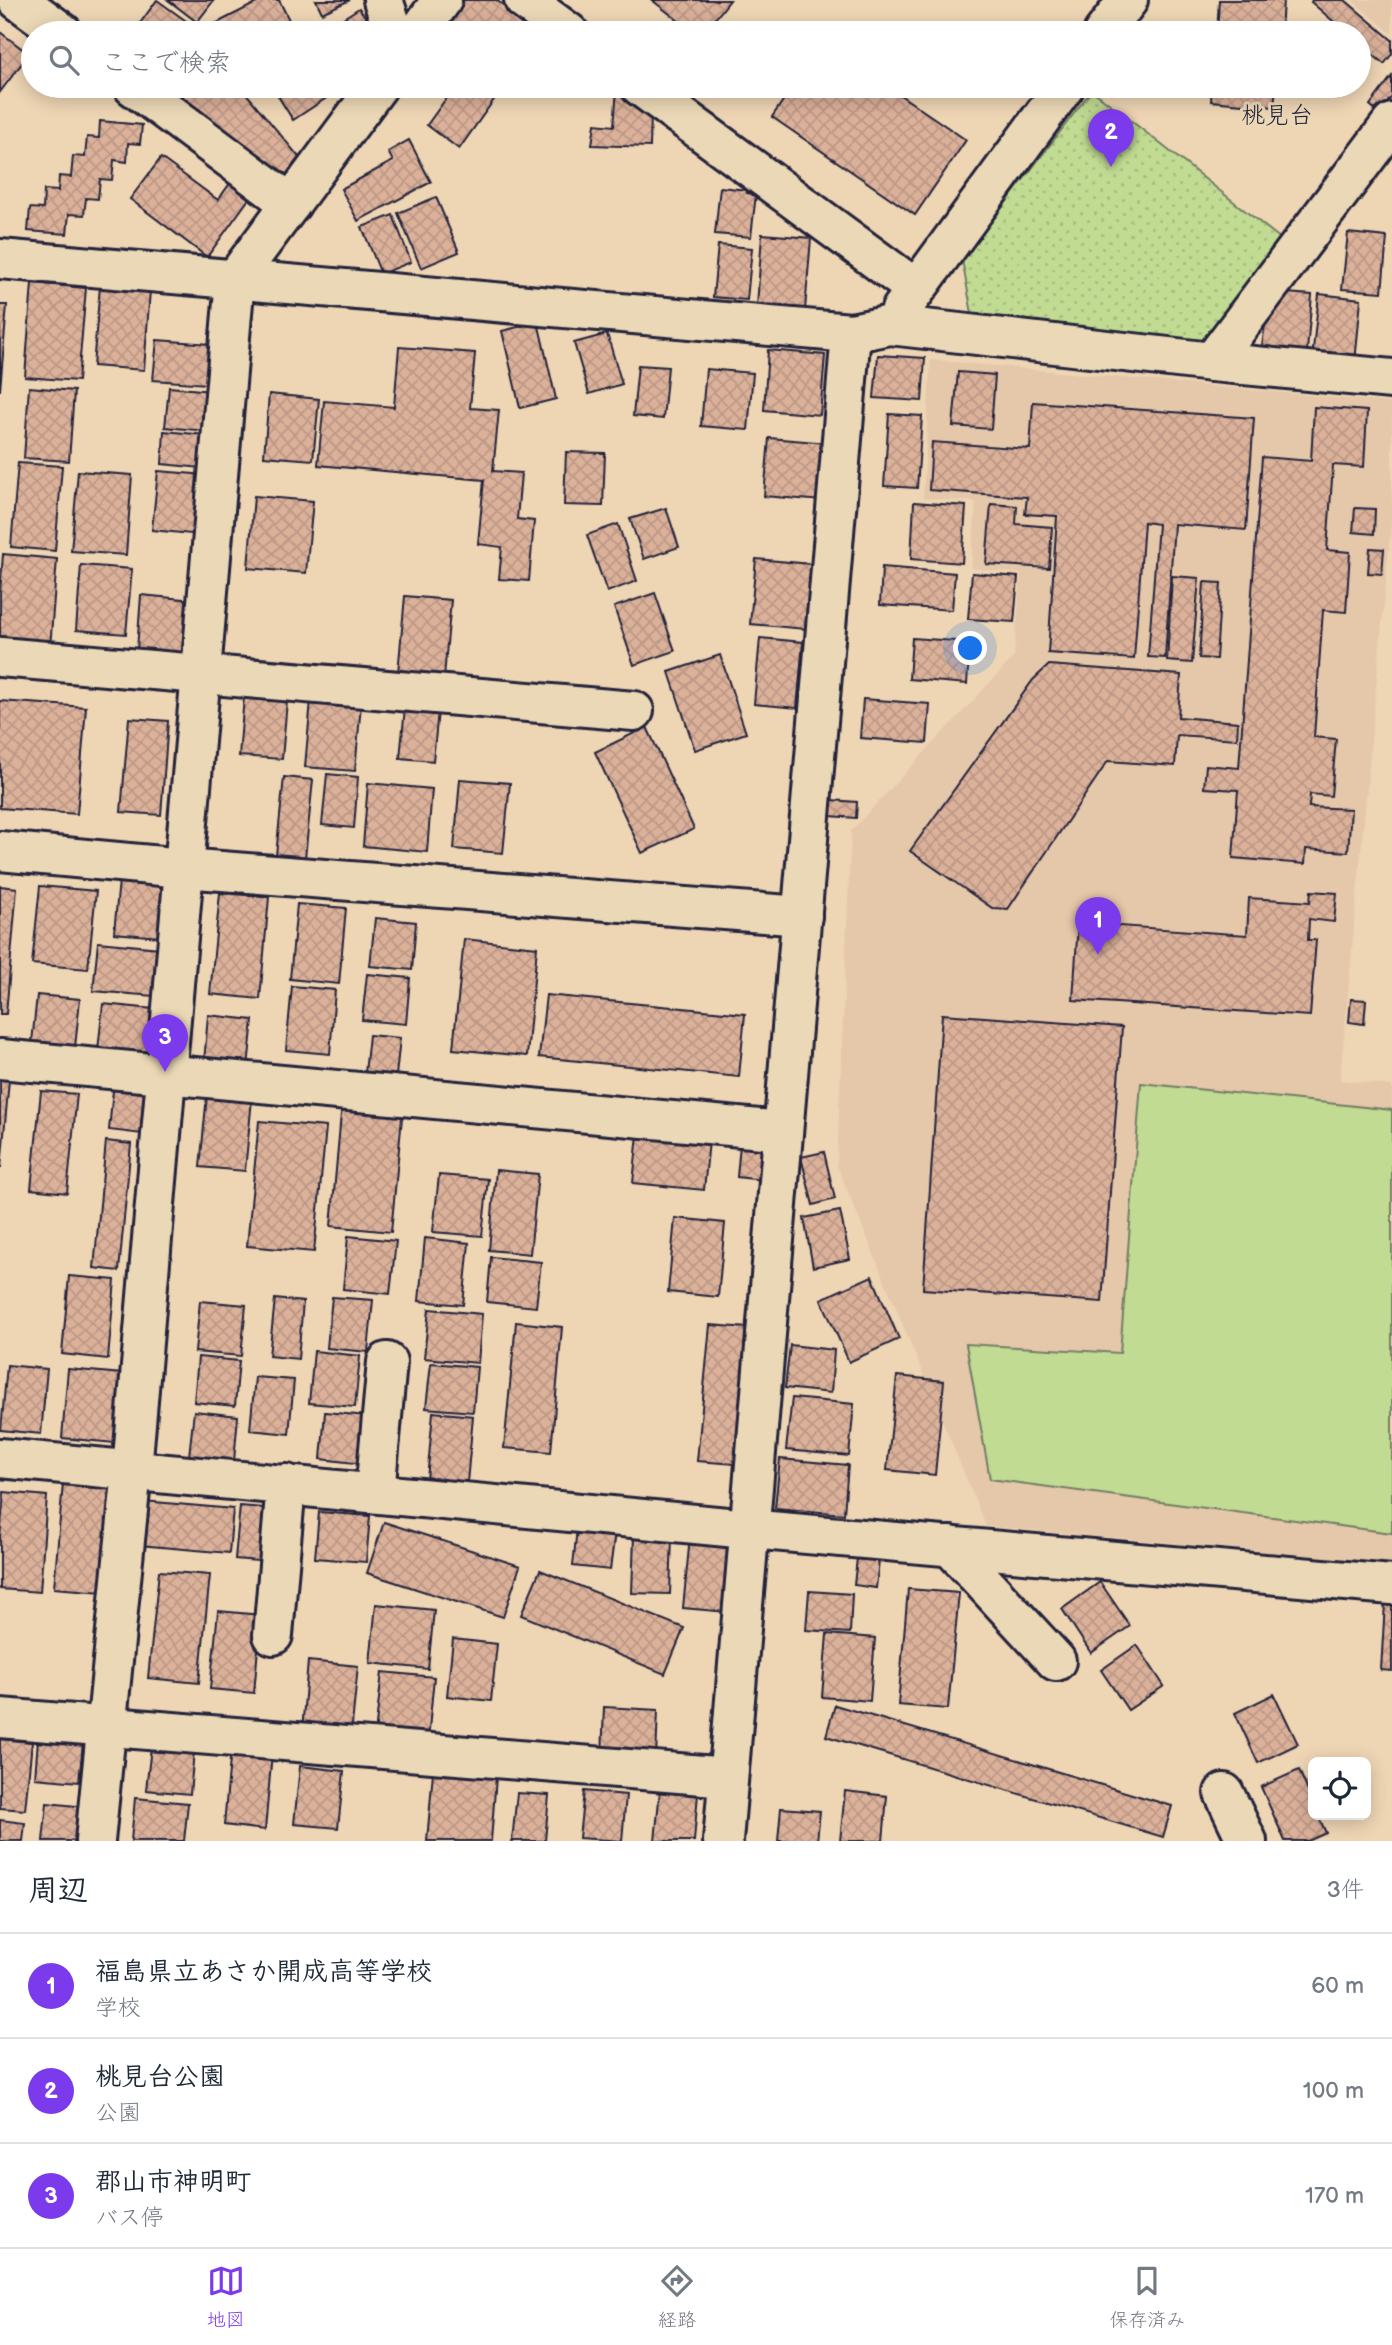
<!DOCTYPE html>
<html lang="ja">
<meta charset="utf-8">
<style>
:root{--surface:#fff;--page:#f2f2f3;--text:#1f2937;--muted:#747a83;--line:#e0e1e3;--accent:#7c3aed}
body{margin:0;font-family:"Balsamiq Sans","Klee One",sans-serif;background:var(--page);color:var(--text)}
.controls{position:absolute;right:21px;bottom:21px;display:grid;overflow:hidden;border-radius:10px;box-shadow:0 4px 18px #0003}
.controls button{width:63px;height:63px;display:grid;place-items:center;padding:0;border:0;border-bottom:2px solid var(--line);background:var(--surface);color:var(--text);font:35px sans-serif}
.you{position:absolute;left:971px;top:649px;width:24px;height:24px;margin:-18px;border:5px solid #fff;border-radius:50%;background:#1a73e8;box-shadow:0 0 0 10px #1a73e833}
.badge{display:grid;place-items:center;width:46px;height:46px;border-radius:50%;background:var(--accent);color:#fff;font-size:23px;font-weight:700}
.pin{position:absolute;translate:-50% -58px;filter:drop-shadow(0 2px 4px #0008)}
.pin::after{content:'';position:absolute;top:37px;width:24px;height:21px;background:inherit;clip-path:polygon(0 0,100% 0,50% 100%)}
.list{margin:0;padding:0;list-style:none}
h2{display:flex;justify-content:space-between;align-items:center;height:91px;margin:0;padding:0 28px;font-size:30px}
h2 small{font-size:23px;font-weight:400;color:var(--muted)}
.list li{display:grid;grid-template-columns:46px 1fr auto;gap:21px;align-items:center;box-sizing:border-box;height:105px;padding:0 28px;border-top:2px solid var(--line)}
.list b{display:block;font-size:26px;white-space:nowrap}
.list p{margin:0;font-size:23px;white-space:nowrap;color:var(--muted)}
.list em{font-size:23px;font-style:normal;color:var(--muted)}
.icon{flex:none;width:38px;height:38px;fill:none;stroke:currentColor;stroke-width:2;stroke-linecap:round;stroke-linejoin:round}
.map{position:relative;flex:none;width:1392px;height:1841px;overflow:hidden}
.search{position:absolute;background:var(--surface);box-shadow:0 4px 18px #0003;left:21px;right:21px;top:21px;height:77px;display:flex;align-items:center;gap:18px;box-sizing:border-box;padding:0 24px;border-radius:38px;color:var(--muted);font-size:26px}
.sheet{height:406px;background:var(--surface)}
nav{display:flex;justify-content:space-around;align-items:center;box-sizing:border-box;height:98px;border-top:2px solid var(--line);background:var(--surface);font-size:19px;color:var(--muted)}
nav a{display:grid;justify-items:center;gap:4px}
nav .on{color:var(--accent)}
.map>svg:first-child{display:block}
</style>
<div class="map">
<svg width="1392" height="1841" viewBox="0 0 1392 1841">
<defs>
<pattern id="park-dots" width="8" height="8" patternUnits="userSpaceOnUse" patternTransform="scale(1.75)"><rect width="8" height="8" fill="#c1db92"/><path d="M2 2h.1M6 6h.1" fill="none" stroke="#a6bc7f" stroke-width="1.8" stroke-linecap="round"/></pattern>
<pattern id="building-cross-hatch" width="8" height="8" patternUnits="userSpaceOnUse" patternTransform="scale(1.75)"><rect width="8" height="8" fill="#dcb19a"/><path d="M0 0l8 8M0 8l8-8" fill="none" stroke="#bc9886"/></pattern>
</defs>
<rect width="100%" height="100%" fill="#eed5b4"/>
<filter id="ink" filterUnits="userSpaceOnUse"><feTurbulence type="fractalNoise" baseFrequency=".0143" numOctaves="2"/><feDisplacementMap in="SourceGraphic" scale="14" xChannelSelector="R" yChannelSelector="G"/><feConvolveMatrix kernelMatrix="1 2 1 2 8 2 1 2 1" color-interpolation-filters="sRGB"/></filter>
<g filter="url(#ink)">
<g fill="#e5c7aa">
<polygon points="1352,0 1392,0 1392,34"/>
<polygon points="931,360 1392,403 1392,513 1340,1080 1392,1086 1392,1563 986,1526 837,1165 851,831 1014,657 1021,574 971,568 976,502 923,498"/>
</g>
<polygon fill="url(#park-dots)" stroke="#727e66" stroke-width="2" points="1092,90 1286,243 1212,362 976,335 962,260"/>
<polygon fill="#c1db92" stroke="#727e66" stroke-width="2" points="1141,1083 1392,1110 1392,1533 990,1479 966,1344 1120,1353"/>
<g fill="url(#building-cross-hatch)" stroke="#22223b" stroke-width="2">
<polygon points="157,0 196,28 193,33 133,33"/>
<polygon points="168,0 214,0 197,22"/>
<polygon points="262,0 279,0 295,32 217,33 213,25"/>
<polygon points="316,0 350,0 322,13"/>
<polygon points="464,0 496,0 530,24 523,33 446,33 443,31"/>
<polygon points="652,0 730,0 704,33 694,33"/>
<polygon points="1219,0 1283,0 1281,33 1217,33"/>
<polygon points="1312,0 1345,0 1392,40 1392,54 1384,64 1359,43 1359,33 1347,33 1311,2"/>
<polygon points="359,8 369,22 375,18 381,33 320,33"/>
<polygon points="0,32 29,54 0,92"/>
<polygon points="1392,76 1392,97 1379,113 1370,105"/>
<polygon points="171,86 240,86 299,157 285,176 168,89"/>
<polygon points="294,86 329,86 334,93 293,120 278,96"/>
<polygon points="455,86 503,87 459,149 427,125"/>
<polygon points="793,86 887,86 966,140 915,215 772,117"/>
<polygon points="1212,86 1276,86 1274,107 1211,101"/>
<polygon points="617,89 651,113 650,147 592,145 595,124 614,126"/>
<polygon points="100,121 142,125 140,144 128,143 127,162 114,160 112,180 100,179 98,199 86,198 84,215 69,214 67,234 28,231 30,208 43,209 44,190 58,191 59,176 71,177 73,156 85,157 87,137 99,138"/>
<polygon points="409,140 431,182 358,221 341,189 393,161 388,152"/>
<polygon points="161,158 218,200 231,182 251,196 207,257 130,199"/>
<polygon points="720,187 747,190 747,193 756,194 751,237 715,234"/>
<polygon points="436,197 459,252 421,268 398,213"/>
<polygon points="393,215 411,262 381,274 362,227"/>
<polygon points="1348,233 1387,237 1382,292 1342,289"/>
<polygon points="762,234 811,238 805,310 757,307"/>
<polygon points="718,245 752,248 747,300 713,297"/>
<polygon points="32,283 86,288 78,381 25,377"/>
<polygon points="100,286 150,290 144,370 93,366"/>
<polygon points="1286,293 1312,295 1307,351 1262,346 1265,324"/>
<polygon points="1319,294 1361,299 1355,363 1312,359"/>
<polygon points="0,305 7,305 0,391"/>
<polygon points="538,322 556,399 520,408 502,331"/>
<polygon points="607,334 622,384 589,394 574,343"/>
<polygon points="157,340 210,344 207,384 153,380"/>
<polygon points="399,347 475,353 470,408 499,410 493,471 521,473 517,519 534,521 529,581 499,579 502,547 478,544 484,480 318,465 324,401 394,407"/>
<polygon points="768,350 825,355 820,415 764,410"/>
<polygon points="878,355 925,358 922,401 874,398"/>
<polygon points="638,365 668,367 663,419 633,416"/>
<polygon points="706,369 753,373 748,430 701,426"/>
<polygon points="958,372 995,375 991,429 953,426"/>
<polygon points="29,387 74,391 69,461 24,458"/>
<polygon points="169,387 211,391 207,431 165,427"/>
<polygon points="269,394 319,399 313,460 264,456"/>
<polygon points="1033,402 1254,418 1246,530 1174,524 1165,658 1148,657 1158,524 1144,522 1134,659 1048,653 1057,516 1025,514 1027,497 929,490 932,442 1030,449"/>
<polygon points="1314,407 1367,411 1364,467 1333,465 1327,550 1350,552 1346,612 1323,610 1314,737 1336,739 1331,796 1310,794 1309,807 1351,809 1348,852 1306,849 1305,864 1233,858 1238,790 1204,788 1206,765 1239,768 1262,457 1311,461"/>
<polygon points="889,414 922,416 917,488 884,486"/>
<polygon points="164,431 205,435 202,468 162,464"/>
<polygon points="769,438 828,443 823,501 764,496"/>
<polygon points="566,452 605,453 603,506 564,505"/>
<polygon points="18,463 62,466 55,551 11,547"/>
<polygon points="78,471 132,475 126,555 71,551"/>
<polygon points="158,471 206,475 201,535 152,530"/>
<polygon points="254,496 313,501 306,573 248,568"/>
<polygon points="914,502 966,506 962,563 911,559"/>
<polygon points="991,504 1017,506 1016,524 1052,527 1049,568 986,564"/>
<polygon points="666,508 679,547 644,559 630,519"/>
<polygon points="1355,508 1375,509 1374,534 1353,532"/>
<polygon points="618,524 637,581 607,592 587,535"/>
<polygon points="1370,548 1384,549 1382,574 1368,573"/>
<polygon points="3,554 57,559 50,648 0,644 0,593"/>
<polygon points="756,559 811,564 805,629 750,624"/>
<polygon points="81,565 132,569 126,634 76,630"/>
<polygon points="882,567 955,573 952,610 880,605"/>
<polygon points="972,573 1018,577 1014,622 968,619"/>
<polygon points="1172,576 1199,578 1192,663 1167,661"/>
<polygon points="1204,582 1221,583 1216,659 1199,658"/>
<polygon points="655,593 675,651 634,665 614,607"/>
<polygon points="141,595 193,600 188,654 137,650"/>
<polygon points="405,596 451,600 443,688 397,684"/>
<polygon points="760,638 803,642 797,708 754,704"/>
<polygon points="912,638 970,642 967,684 909,679"/>
<polygon points="720,655 746,733 695,750 669,672"/>
<polygon points="1049,665 1181,675 1178,717 1238,722 1237,739 1177,735 1175,766 1108,761 1008,909 992,908 910,851 1033,680"/>
<polygon points="244,697 287,701 282,759 239,756"/>
<polygon points="863,699 930,704 927,743 860,738"/>
<polygon points="311,700 361,704 355,771 305,767"/>
<polygon points="0,701 86,707 77,814 0,808"/>
<polygon points="405,708 438,711 433,761 400,758"/>
<polygon points="129,718 168,721 161,815 121,812"/>
<polygon points="647,727 694,829 642,853 595,752"/>
<polygon points="327,774 358,777 354,828 322,825"/>
<polygon points="284,777 313,780 305,858 276,855"/>
<polygon points="460,779 510,783 503,853 454,849"/>
<polygon points="368,783 432,789 427,852 363,846"/>
<polygon points="831,800 857,802 856,818 830,816"/>
<polygon points="119,880 165,885 160,937 114,933"/>
<polygon points="0,886 17,888 6,1014 0,1014"/>
<polygon points="40,886 96,891 88,969 32,964"/>
<polygon points="1311,891 1337,893 1334,922 1309,919 1308,940 1316,940 1310,1016 1073,1000 1078,923 1247,935 1249,898 1310,902"/>
<polygon points="220,893 269,897 260,999 210,994"/>
<polygon points="297,904 346,908 339,984 290,979"/>
<polygon points="375,918 416,922 412,970 370,966"/>
<polygon points="464,939 537,947 527,1056 453,1049"/>
<polygon points="98,942 159,948 154,996 93,991"/>
<polygon points="367,974 410,978 406,1024 362,1020"/>
<polygon points="292,986 335,990 330,1054 286,1050"/>
<polygon points="37,995 80,999 74,1057 31,1052"/>
<polygon points="546,995 745,1014 739,1077 539,1057"/>
<polygon points="1351,999 1366,1000 1364,1024 1349,1022"/>
<polygon points="103,1004 153,1009 149,1055 98,1050"/>
<polygon points="942,1014 1122,1027 1102,1302 923,1289"/>
<polygon points="208,1015 253,1020 248,1067 204,1063"/>
<polygon points="369,1035 400,1038 396,1076 365,1073"/>
<polygon points="0,1079 9,1080 1,1167 0,1167"/>
<polygon points="113,1090 146,1093 142,1134 109,1130"/>
<polygon points="41,1091 77,1094 67,1193 31,1189"/>
<polygon points="207,1095 252,1099 245,1171 200,1167"/>
<polygon points="342,1102 403,1107 391,1232 331,1226"/>
<polygon points="259,1121 326,1127 314,1252 247,1246"/>
<polygon points="638,1134 709,1141 704,1190 633,1183"/>
<polygon points="106,1141 131,1144 119,1271 94,1268"/>
<polygon points="740,1144 765,1147 762,1180 737,1177"/>
<polygon points="824,1152 835,1199 813,1205 801,1157"/>
<polygon points="496,1170 538,1174 530,1254 489,1250"/>
<polygon points="439,1175 488,1179 482,1236 433,1232"/>
<polygon points="840,1211 850,1259 813,1267 804,1218"/>
<polygon points="675,1218 725,1223 718,1297 668,1292"/>
<polygon points="348,1236 396,1241 390,1294 343,1289"/>
<polygon points="425,1238 469,1243 463,1305 419,1301"/>
<polygon points="491,1257 541,1262 536,1307 487,1302"/>
<polygon points="69,1276 115,1280 108,1359 62,1354"/>
<polygon points="872,1276 899,1339 849,1362 821,1299"/>
<polygon points="332,1297 373,1300 368,1352 327,1348"/>
<polygon points="275,1299 303,1302 298,1359 269,1356"/>
<polygon points="200,1301 246,1305 241,1356 195,1352"/>
<polygon points="429,1309 482,1314 478,1363 424,1358"/>
<polygon points="516,1322 562,1327 551,1452 504,1448"/>
<polygon points="710,1325 748,1328 735,1464 697,1461"/>
<polygon points="790,1345 834,1350 831,1393 785,1388"/>
<polygon points="314,1351 360,1356 355,1407 309,1403"/>
<polygon points="198,1357 239,1361 235,1406 194,1402"/>
<polygon points="431,1363 477,1367 473,1412 426,1408"/>
<polygon points="7,1365 47,1369 41,1434 1,1430"/>
<polygon points="68,1369 122,1374 115,1443 62,1438"/>
<polygon points="897,1376 944,1381 935,1475 887,1470"/>
<polygon points="255,1377 294,1380 289,1434 250,1430"/>
<polygon points="792,1398 854,1404 849,1456 786,1450"/>
<polygon points="194,1411 238,1416 234,1461 189,1456"/>
<polygon points="325,1412 367,1416 363,1464 321,1459"/>
<polygon points="433,1412 473,1416 467,1483 427,1480"/>
<polygon points="780,1459 848,1465 844,1514 775,1508"/>
<polygon points="63,1483 113,1487 103,1592 54,1588"/>
<polygon points="4,1492 47,1496 40,1592 0,1589 0,1538"/>
<polygon points="143,1501 233,1509 229,1553 139,1545"/>
<polygon points="240,1506 276,1509 271,1562 235,1559"/>
<polygon points="319,1512 370,1516 366,1562 315,1558"/>
<polygon points="384,1522 520,1566 503,1617 367,1573"/>
<polygon points="577,1528 615,1532 610,1570 573,1566"/>
<polygon points="634,1536 672,1537 670,1594 632,1593"/>
<polygon points="690,1537 733,1541 727,1612 683,1608"/>
<polygon points="857,1558 879,1560 876,1588 854,1585"/>
<polygon points="540,1570 684,1628 665,1674 521,1615"/>
<polygon points="159,1571 210,1575 199,1683 148,1678"/>
<polygon points="1100,1582 1130,1626 1091,1653 1062,1609"/>
<polygon points="908,1589 959,1593 948,1709 898,1705"/>
<polygon points="809,1591 852,1594 850,1633 806,1630"/>
<polygon points="1385,1603 1392,1603 1392,1671 1381,1670"/>
<polygon points="376,1604 434,1610 428,1669 370,1663"/>
<polygon points="218,1611 261,1615 254,1693 210,1689"/>
<polygon points="827,1634 875,1638 870,1701 822,1697"/>
<polygon points="453,1639 497,1644 491,1701 447,1696"/>
<polygon points="1137,1645 1164,1686 1128,1710 1101,1670"/>
<polygon points="308,1661 358,1666 351,1735 302,1730"/>
<polygon points="382,1672 434,1677 428,1740 375,1734"/>
<polygon points="1274,1694 1298,1744 1258,1763 1235,1713"/>
<polygon points="835,1705 1172,1806 1163,1837 826,1736"/>
<polygon points="604,1707 658,1710 656,1759 602,1757"/>
<polygon points="0,1739 32,1742 25,1810 0,1808"/>
<polygon points="38,1739 83,1743 79,1782 35,1778"/>
<polygon points="151,1747 194,1751 190,1794 146,1790"/>
<polygon points="231,1748 272,1753 265,1830 224,1825"/>
<polygon points="300,1766 344,1771 338,1828 294,1824"/>
<polygon points="1299,1770 1313,1803 1313,1815 1318,1815 1326,1833 1308,1841 1285,1841 1261,1787"/>
<polygon points="433,1772 496,1777 491,1841 427,1841"/>
<polygon points="660,1789 698,1793 694,1841 655,1841"/>
<polygon points="584,1791 626,1795 622,1841 579,1838"/>
<polygon points="845,1791 887,1796 883,1841 840,1841"/>
<polygon points="517,1793 549,1795 545,1841 512,1841"/>
<polygon points="135,1798 188,1803 184,1841 131,1841"/>
<polygon points="47,1803 85,1807 82,1841 43,1841"/>
<polygon points="781,1808 820,1811 817,1841 778,1841"/>
<polygon points="0,1820 25,1823 23,1841 0,1841"/>
</g>
<g fill="none" stroke-linecap="round" stroke-linejoin="round">
<g stroke="#22223b" stroke-width="44">
<g id="minor">
<polyline points="18,0 63,33"/>
<polyline points="383,0 394,33"/>
<polyline points="524,0 569,33"/>
<polyline points="418,33 442,0"/>
<polyline points="1103,33 1128,0"/>
<polyline points="133,86 291,204"/>
<polyline points="640,86 916,289"/>
<polyline points="0,259 851,333 890,325 1212,362 1392,379"/>
<polyline points="901,310 1065,86"/>
<polyline points="1212,362 1392,123"/>
<polyline points="0,657 634,711"/>
<polyline points="0,851 183,868 802,916"/>
<polyline points="0,1059 783,1131"/>
<polyline points="0,1458 748,1529 1392,1585"/>
<polyline points="375,1493 387,1362"/>
<polyline points="950,1546 1056,1661"/>
<polyline points="273,1635 286,1484"/>
<polyline points="0,1718 728,1777"/>
<polyline points="1224,1793 1247,1841"/>
<polyline points="95,1841 132,1470 235,279 378,86"/>
<polyline points="723,1841 851,333"/>
</g>
</g>
<use href="#minor" stroke="#ebd8b6" stroke-width="38"/>
</g>
</g>
<g text-anchor="middle" dominant-baseline="central" stroke-width="6" stroke-linejoin="round" paint-order="stroke">
<g font-size="24" fill="#22223b" stroke="#ebd8b6">
<text x="1277" y="115">桃見台</text>
</g>
</g>
</svg>
<div class="controls">
<button><svg class="icon" aria-label="locate" viewBox="0 0 24 24"><circle cx="12" cy="12" r="6"/><path d="M12 2v4M12 18v4M2 12h4M18 12h4"/></svg></button>
</div>
<div class="you"></div>
<div class="pin badge" style="left:1098px;top:955px">1</div>
<div class="pin badge" style="left:1111px;top:167px">2</div>
<div class="pin badge" style="left:165px;top:1072px">3</div>
<div class="search"><svg class="icon" aria-label="search" viewBox="0 0 24 24"><circle cx="10" cy="10" r="6"/><path d="M15 15l6 6"/></svg>ここで検索</div>
</div>
<section class="sheet">
<h2>周辺<small>3件</small></h2>
<ul class="list">
<li><span class="badge">1</span><div><b>福島県立あさか開成高等学校</b><p>学校</p></div><em>60 m</em></li>
<li><span class="badge">2</span><div><b>桃見台公園</b><p>公園</p></div><em>100 m</em></li>
<li><span class="badge">3</span><div><b>郡山市神明町</b><p>バス停</p></div><em>170 m</em></li>
</ul>
</section>
<nav>
<a class="on"><svg class="icon" aria-label="map" viewBox="0 0 24 24"><path d="M3 6l6-2 6 2 6-2v14l-6 2-6-2-6 2zM9 4v14M15 6v14"/></svg>地図</a>
<a><svg class="icon" aria-label="directions" viewBox="0 0 24 24"><path d="M12 3l9 9-9 9-9-9zM9 14v-3h6M13 9l2 2-2 2"/></svg>経路</a>
<a><svg class="icon" aria-label="saved" viewBox="0 0 24 24"><path d="M7 4h10v16l-5-4-5 4z"/></svg>保存済み</a>
</nav>
